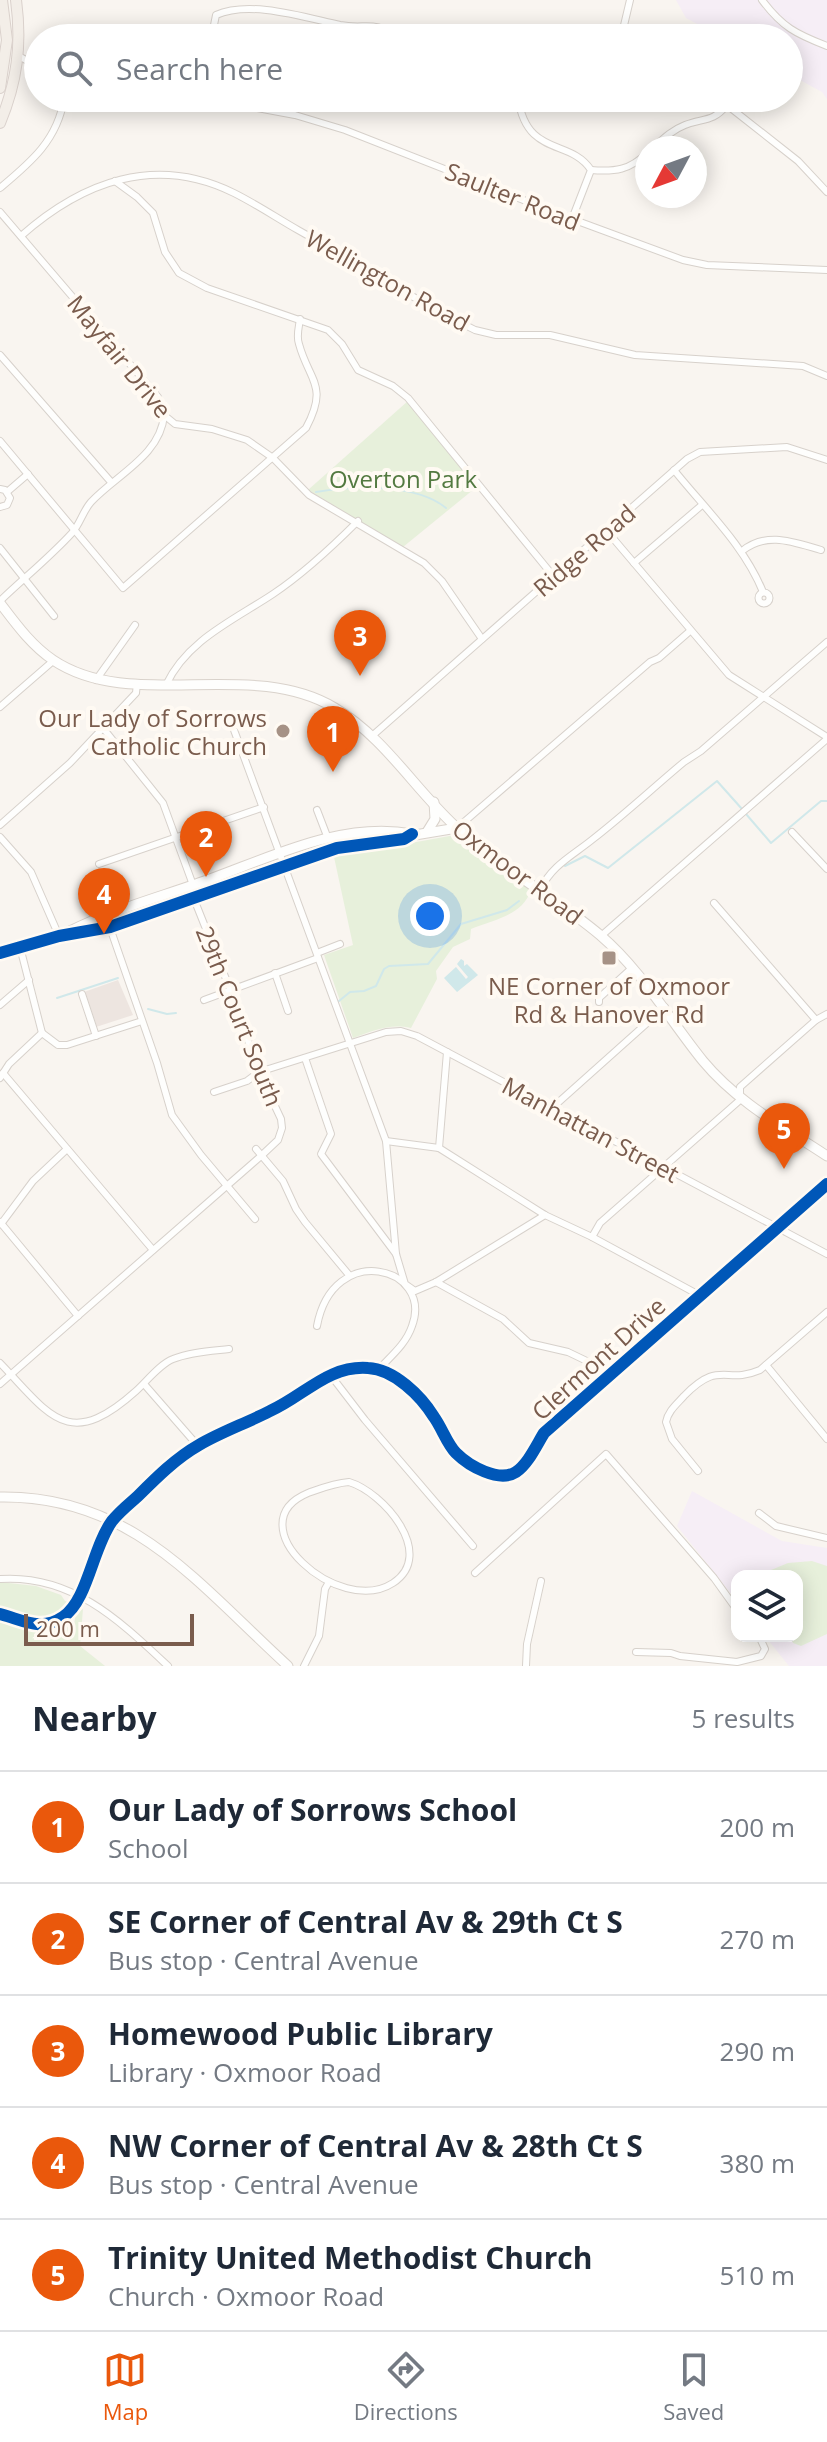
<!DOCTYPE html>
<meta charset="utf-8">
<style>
:root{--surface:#fff;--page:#f6f6f7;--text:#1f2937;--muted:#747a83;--line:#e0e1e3;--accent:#ea580c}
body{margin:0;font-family:"Open Sans",sans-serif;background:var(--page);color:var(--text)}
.controls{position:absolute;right:24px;bottom:24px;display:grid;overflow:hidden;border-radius:16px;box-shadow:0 4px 20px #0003}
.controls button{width:72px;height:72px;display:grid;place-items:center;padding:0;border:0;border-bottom:2px solid var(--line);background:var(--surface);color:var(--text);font:40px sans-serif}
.compass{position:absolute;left:635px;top:136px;width:72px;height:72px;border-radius:50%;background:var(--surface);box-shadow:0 4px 20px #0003;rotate:229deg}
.scale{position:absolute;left:24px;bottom:20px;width:170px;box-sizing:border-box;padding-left:8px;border:4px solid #7a5c4d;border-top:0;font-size:22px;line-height:28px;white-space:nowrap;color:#7a5c4d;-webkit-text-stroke:6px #fffaf3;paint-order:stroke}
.you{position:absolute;left:430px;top:916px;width:28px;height:28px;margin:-20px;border:6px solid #fff;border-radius:50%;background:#1a73e8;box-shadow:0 0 0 12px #1a73e833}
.badge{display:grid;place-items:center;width:52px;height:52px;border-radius:50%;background:var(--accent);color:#fff;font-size:26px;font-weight:700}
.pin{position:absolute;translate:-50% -66px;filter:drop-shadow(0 2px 4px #0008)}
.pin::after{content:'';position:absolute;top:42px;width:28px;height:24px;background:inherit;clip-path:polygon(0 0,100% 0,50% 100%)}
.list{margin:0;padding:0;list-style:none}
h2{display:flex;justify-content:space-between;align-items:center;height:104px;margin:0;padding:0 32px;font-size:34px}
h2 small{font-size:26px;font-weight:400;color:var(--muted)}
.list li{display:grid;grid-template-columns:52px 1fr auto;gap:24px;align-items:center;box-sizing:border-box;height:112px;padding:0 32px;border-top:2px solid var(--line)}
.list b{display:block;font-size:30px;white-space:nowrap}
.list p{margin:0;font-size:26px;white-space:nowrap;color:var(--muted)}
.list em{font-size:26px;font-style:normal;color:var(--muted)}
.icon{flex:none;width:44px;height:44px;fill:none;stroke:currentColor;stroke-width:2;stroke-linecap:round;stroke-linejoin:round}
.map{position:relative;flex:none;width:827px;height:1666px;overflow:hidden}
.search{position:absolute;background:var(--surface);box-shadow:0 4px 20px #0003;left:24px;right:24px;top:24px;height:88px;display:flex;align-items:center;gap:20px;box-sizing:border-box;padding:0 28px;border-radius:44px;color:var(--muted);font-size:30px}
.sheet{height:664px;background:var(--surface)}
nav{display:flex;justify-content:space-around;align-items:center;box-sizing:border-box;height:112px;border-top:2px solid var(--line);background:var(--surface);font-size:22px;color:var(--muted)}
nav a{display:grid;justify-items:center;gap:4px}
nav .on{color:var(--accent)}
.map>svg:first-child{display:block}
</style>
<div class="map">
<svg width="827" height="1666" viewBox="0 0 827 1666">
<rect width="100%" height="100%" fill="#f9f5f0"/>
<polygon fill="#ede5e0" points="118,980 133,1015 96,1027 84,992"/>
<g fill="#f6eef6">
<polygon points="676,0 827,0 827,99 822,92 789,74 789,38 723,38 686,18"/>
<polygon points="692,1491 782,1541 827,1548 827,1666 789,1666 765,1636 797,1636 797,1576 737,1576 737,1601 677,1526"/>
</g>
<g fill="#e7f0db">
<polygon points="408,401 479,485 403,547 308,490"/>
<path d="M 455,835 L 531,890 C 522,916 495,919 471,929 L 470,939 L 453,947 L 436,971 L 437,979 L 411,1028 C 390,1023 372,1031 353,1038 L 324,955 L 353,945 L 334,857 Z"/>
<polygon points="812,1561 827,1566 827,1634 801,1646 793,1643 790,1636 797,1636 797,1576 759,1575 788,1563"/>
<path d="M 0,1582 L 36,1586 L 61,1595 L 65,1601 L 73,1603 C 39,1624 37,1619 0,1609 Z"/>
<path d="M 83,1609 L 80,1646 L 105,1666 L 0,1666 L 0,1621 C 35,1628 36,1636 74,1625 L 76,1612 Z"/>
</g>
<polygon fill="#d0e8ea" points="461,959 464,961 464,966 467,964 478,975 457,992 444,978 456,967 466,979 468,977 457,964"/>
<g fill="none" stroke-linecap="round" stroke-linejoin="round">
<g stroke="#d0e8ea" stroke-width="2">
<path d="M 316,492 C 352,486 416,483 446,508"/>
<polyline points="746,814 771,843 821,801 827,801"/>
<polyline points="565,866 585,856 608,868 717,781 742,809"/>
<polyline points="57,998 118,978"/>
<polyline points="339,1001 350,992 364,991 376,986 384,969 389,966 428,964 461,924 507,910 519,901"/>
<polyline points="148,1009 167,1014 176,1013"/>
</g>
<g stroke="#d7d1cb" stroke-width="8">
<g id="minor">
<path d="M 762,0 C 782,27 796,34 827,46"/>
<path d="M 216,38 L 213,30 L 216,15 C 250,0 303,17 340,25 C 367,30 372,19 399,38"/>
<polyline points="574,38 594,35 622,38"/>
<polyline points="621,38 630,0"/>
<polyline points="17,55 38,67"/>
<polyline points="203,98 295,115 345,130 572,219 683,260 707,265 827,270"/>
<path d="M 518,98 C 527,158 570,138 591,170 L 572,219"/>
<polyline points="718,98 798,161 827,192"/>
<path d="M 653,148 C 663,139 672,130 685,125 C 703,118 713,122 726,106"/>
<path d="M 591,170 C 615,172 630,170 647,153"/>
<polyline points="115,181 137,197 153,213 165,252 179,273 207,288 328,330 342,344 358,370 393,386 408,398 554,577"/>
<path d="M 0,188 C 30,163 58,140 64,98"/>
<polyline points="0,212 158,397 164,415 175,424 212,429 247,440 273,458 309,495 424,563 442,581 482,639"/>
<path d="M 21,236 C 82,182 155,154 234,193 C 256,204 277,218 298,230 C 357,263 414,300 475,330 L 496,335 L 550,335 L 635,355 L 803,366 L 827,376"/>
<polyline points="0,355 111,482"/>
<path d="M 0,441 L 123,588 L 306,428 C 329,385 309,381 299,344 C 296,336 299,327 300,319"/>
<path d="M 674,470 C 706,510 744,545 763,592"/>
<polyline points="0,489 5,490 10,498 7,505 0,507"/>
<polyline points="7,492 28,474"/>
<polyline points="606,530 729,675 827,737"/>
<polyline points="0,548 54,616"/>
<path d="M 742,551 C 767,531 793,542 821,550"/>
<polyline points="634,563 702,505"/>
<circle cx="764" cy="598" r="5.5"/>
<path d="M 0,601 C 24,578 50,557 72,533 C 80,524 83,511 91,502 C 116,475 161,455 164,415"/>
<polyline points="96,680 135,625"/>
<path d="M 166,685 C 187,640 234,620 273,594 C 303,574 332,547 358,521"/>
<polyline points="0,707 53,661"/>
<polyline points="234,730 386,1141 396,1254 405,1284 415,1291 436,1282 545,1215"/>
<polyline points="372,736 687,459 700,452 787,447 827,460"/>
<polyline points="317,810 327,836"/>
<polyline points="0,825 70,763 136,693 137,683"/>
<polyline points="457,828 650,662 659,658 690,631"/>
<polyline points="792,832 827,869"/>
<polyline points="0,837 31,872 59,936"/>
<polyline points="99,864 264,807"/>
<polyline points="92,876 157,1063 172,1115 201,1155 255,1219"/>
<path d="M 540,890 C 552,865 572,856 593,839 C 624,815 654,787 684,762 L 701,751 L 827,642"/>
<polyline points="714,903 816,1020"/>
<polyline points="601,936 827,739"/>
<polyline points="20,947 42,1033"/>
<polyline points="317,953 340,944"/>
<polyline points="275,973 288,1011"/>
<polyline points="82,994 96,1036"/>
<polyline points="204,1000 318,958"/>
<polyline points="599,1002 599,998 632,968"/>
<polyline points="0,1005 29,980"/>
<polyline points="42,1033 58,1045 67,1045 142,1021"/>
<polyline points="305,1058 331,1134 321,1154 396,1254"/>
<polyline points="3,1073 153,1250"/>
<polyline points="0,1078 9,1064 42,1033"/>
<polyline points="214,1092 247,1081 259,1072 386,1032 401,1031 417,1036 827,1254"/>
<polyline points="552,1108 665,1007"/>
<polyline points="386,1141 439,1148 545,1215 592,1237 699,1295"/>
<polyline points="439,1148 447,1052"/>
<polyline points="256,1149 283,1181 296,1209 305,1222 349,1275"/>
<polyline points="0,1222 78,1316"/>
<polyline points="1,1224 33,1181 67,1149"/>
<polyline points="592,1237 600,1223 740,1100 740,1087 816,1020 827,1014"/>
<polyline points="436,1282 503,1319 529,1343 568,1352 595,1365 608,1376"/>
<path d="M 317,1326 C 333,1240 434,1267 412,1326 C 406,1344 391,1356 379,1369"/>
<path d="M 0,1363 C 50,1415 68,1452 136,1391 C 147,1381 160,1364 173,1359 C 190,1352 211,1351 229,1349"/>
<polyline points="766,1365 827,1439"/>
<polyline points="329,1373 365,1420 473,1546"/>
<polyline points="0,1384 261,1156 278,1140 282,1128 281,1119 259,1072 230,989 194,899 193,885 163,803 103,728"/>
<polyline points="144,1384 198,1446"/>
<path d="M 698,1471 L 672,1439 L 666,1422 C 668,1411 677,1404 684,1396 C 720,1359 725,1385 760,1370 L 827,1312"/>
<path d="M 349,1482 C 383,1492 437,1554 393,1583 C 339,1618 234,1524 308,1493 C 322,1488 334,1483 349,1482 Z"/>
<polyline points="759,1513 776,1526 827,1538"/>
<polyline points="475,1573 606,1454 714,1578 737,1610"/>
<path d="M 0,1579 C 72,1574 120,1621 168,1666"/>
<path d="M 0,1614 C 23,1620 41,1632 63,1617 C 88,1600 92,1549 112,1521 C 119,1512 129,1504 138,1496 C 156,1478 176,1458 199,1445 C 221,1432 247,1423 270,1411 C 304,1396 328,1365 368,1368 C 394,1369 421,1396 434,1417 C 442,1428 447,1444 456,1453 C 469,1466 499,1483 516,1472 C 528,1464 536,1446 544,1433 L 827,1184"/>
<polyline points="636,1652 671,1653 680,1656 737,1662 761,1656 765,1649 759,1636"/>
<polyline points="304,1666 319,1636 325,1589 329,1582"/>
<polyline points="526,1666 527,1644 541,1581"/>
</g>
</g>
<g stroke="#d9d2cb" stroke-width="11">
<g id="secondary">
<path d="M 0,603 C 16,624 31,645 53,660 C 132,713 250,657 335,708 C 385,738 413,787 455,826 C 499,868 554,896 600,935 C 642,971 669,1019 703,1061 C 737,1102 783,1127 827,1156"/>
<polyline points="427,832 435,819 434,802"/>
<path d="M 70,931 C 110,911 153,899 196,884 C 264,861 339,820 412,834"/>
<polyline points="0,953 59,936 110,927 337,848 457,828"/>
<path d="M 0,1497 C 132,1495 198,1584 288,1666"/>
</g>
</g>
<g stroke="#dad1cc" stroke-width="12">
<g id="primary">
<polyline points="0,88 7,40 2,0"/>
<path d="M 0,123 C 17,82 22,45 16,0"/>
</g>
</g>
<use href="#minor" stroke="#fefefd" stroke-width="6"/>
<use href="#secondary" stroke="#fefefd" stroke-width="9"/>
<use href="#primary" stroke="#f3eee8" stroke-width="10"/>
<g stroke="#fffaf3" stroke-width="17">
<g id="cycleway">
<polyline points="0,953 59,936 110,927 337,848 404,839 412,834"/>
<path d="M 0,1614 C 23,1620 41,1632 63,1617 C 88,1600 92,1549 112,1521 C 119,1512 129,1504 138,1496 C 156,1478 176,1458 199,1445 C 221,1432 247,1423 270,1411 C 304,1396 328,1365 368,1368 C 394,1369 421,1396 434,1417 C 442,1428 447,1444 456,1453 C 469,1466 499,1483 516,1472 C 528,1464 536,1446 544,1433 L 827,1184"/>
</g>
</g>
<use href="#cycleway" stroke="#0057b8" stroke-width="12"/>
</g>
<g fill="#a69286" stroke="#fffaf3" stroke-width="3">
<circle cx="283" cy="731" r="8"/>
<rect x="601" y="950" width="16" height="16" rx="4"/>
</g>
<g text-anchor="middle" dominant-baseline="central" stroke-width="8" stroke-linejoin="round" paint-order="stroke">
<g font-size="24" fill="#7a5c4d" stroke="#fffaf3">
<text transform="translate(513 196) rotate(22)">Saulter Road</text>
<text transform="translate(388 280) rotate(29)">Wellington Road</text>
<text transform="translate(120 356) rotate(51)">Mayfair Drive</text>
<text transform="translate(584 550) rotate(-41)">Ridge Road</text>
<text transform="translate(518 872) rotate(37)">Oxmoor Road</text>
<text transform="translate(240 1016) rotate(68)">29th Court South</text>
<text transform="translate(591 1129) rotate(28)">Manhattan Street</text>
<text transform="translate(598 1358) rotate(-42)">Clermont Drive</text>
</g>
<g font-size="24" fill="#537a41" stroke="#fffaf3">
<text x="403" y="478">Overton Park</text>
</g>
<g font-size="24" fill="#7a5c4d" stroke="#fffaf3" text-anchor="end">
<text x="267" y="717">Our Lady of Sorrows<tspan x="267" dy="28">Catholic Church</tspan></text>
<text x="609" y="985" text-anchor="middle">NE Corner of Oxmoor<tspan x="609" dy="28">Rd &amp; Hanover Rd</tspan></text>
</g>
</g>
</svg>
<div class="controls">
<button><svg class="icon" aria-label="layers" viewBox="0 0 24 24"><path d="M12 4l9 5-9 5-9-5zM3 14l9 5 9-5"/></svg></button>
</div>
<svg class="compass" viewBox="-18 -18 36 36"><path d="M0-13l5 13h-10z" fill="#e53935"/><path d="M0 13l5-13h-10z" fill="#747a83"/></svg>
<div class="scale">200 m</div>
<div class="you"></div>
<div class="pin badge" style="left:333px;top:772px">1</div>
<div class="pin badge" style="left:206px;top:877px">2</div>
<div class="pin badge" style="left:360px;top:676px">3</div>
<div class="pin badge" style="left:104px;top:934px">4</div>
<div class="pin badge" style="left:784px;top:1169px">5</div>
<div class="search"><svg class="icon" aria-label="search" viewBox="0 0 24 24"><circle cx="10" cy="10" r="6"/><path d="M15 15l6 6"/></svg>Search here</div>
</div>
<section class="sheet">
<h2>Nearby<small>5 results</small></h2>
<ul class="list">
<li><span class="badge">1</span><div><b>Our Lady of Sorrows School</b><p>School</p></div><em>200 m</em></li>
<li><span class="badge">2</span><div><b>SE Corner of Central Av &amp; 29th Ct S</b><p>Bus stop · Central Avenue</p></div><em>270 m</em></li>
<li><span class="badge">3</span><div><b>Homewood Public Library</b><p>Library · Oxmoor Road</p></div><em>290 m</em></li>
<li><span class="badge">4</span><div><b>NW Corner of Central Av &amp; 28th Ct S</b><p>Bus stop · Central Avenue</p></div><em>380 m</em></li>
<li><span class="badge">5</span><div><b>Trinity United Methodist Church</b><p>Church · Oxmoor Road</p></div><em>510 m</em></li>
</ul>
</section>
<nav>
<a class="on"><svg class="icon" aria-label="map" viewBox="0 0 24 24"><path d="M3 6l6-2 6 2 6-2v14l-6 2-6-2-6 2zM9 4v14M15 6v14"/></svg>Map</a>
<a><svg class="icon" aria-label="directions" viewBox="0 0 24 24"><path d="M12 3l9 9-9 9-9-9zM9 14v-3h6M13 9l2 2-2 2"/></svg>Directions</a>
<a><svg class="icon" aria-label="saved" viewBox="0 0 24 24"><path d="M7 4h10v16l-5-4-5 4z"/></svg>Saved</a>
</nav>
